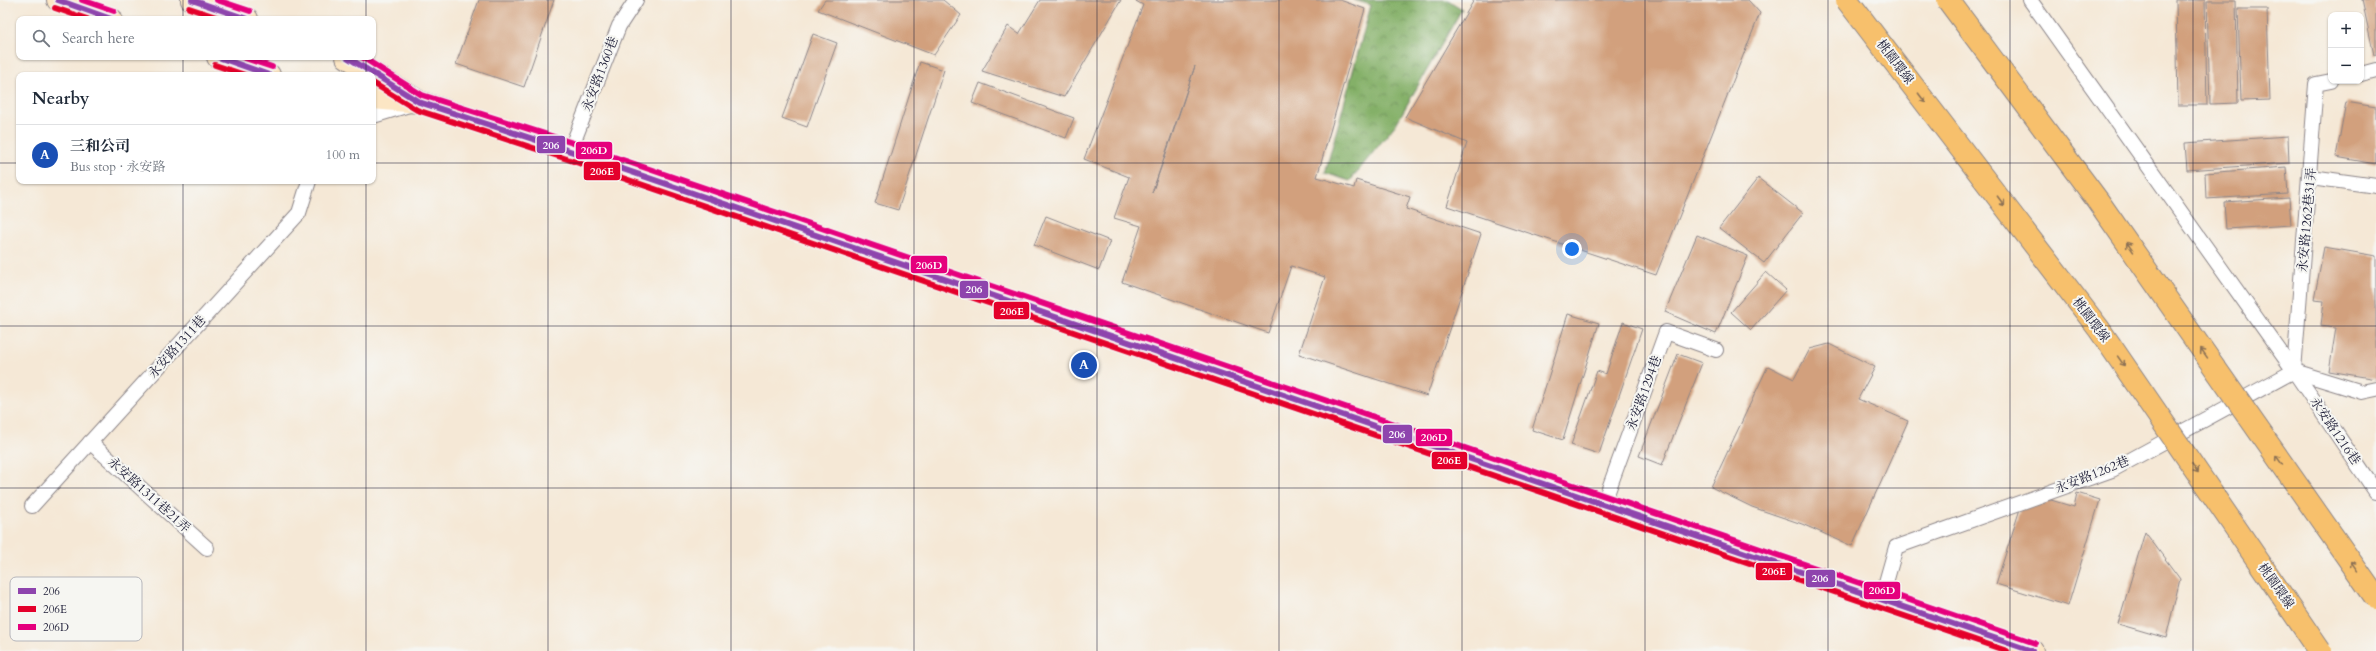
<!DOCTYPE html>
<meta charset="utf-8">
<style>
:root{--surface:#fff;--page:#f6f6f7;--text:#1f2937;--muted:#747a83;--line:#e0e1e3;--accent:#c8321e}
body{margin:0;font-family:Cardo,"Noto Serif TC",serif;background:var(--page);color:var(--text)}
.controls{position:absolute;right:12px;top:12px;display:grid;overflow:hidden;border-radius:8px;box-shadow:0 1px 3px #0004}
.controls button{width:36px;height:36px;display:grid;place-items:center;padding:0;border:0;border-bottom:1px solid var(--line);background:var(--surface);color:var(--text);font:20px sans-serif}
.you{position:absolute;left:1572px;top:249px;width:14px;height:14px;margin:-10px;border:3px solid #fff;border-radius:50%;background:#1a73e8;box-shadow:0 0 0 6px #1a73e833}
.badge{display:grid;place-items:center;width:26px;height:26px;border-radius:50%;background:var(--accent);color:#fff;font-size:13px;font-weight:700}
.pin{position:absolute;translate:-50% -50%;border:2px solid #fff;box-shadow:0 1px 4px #0006}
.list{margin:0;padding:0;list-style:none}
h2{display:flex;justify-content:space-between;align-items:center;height:52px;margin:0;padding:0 16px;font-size:17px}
h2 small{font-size:13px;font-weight:400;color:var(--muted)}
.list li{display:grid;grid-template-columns:26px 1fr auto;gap:12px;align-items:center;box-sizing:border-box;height:60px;padding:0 16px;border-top:1px solid var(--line)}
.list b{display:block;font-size:15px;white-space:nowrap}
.list p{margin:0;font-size:13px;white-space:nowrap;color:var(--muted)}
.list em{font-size:13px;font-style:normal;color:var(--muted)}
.icon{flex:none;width:22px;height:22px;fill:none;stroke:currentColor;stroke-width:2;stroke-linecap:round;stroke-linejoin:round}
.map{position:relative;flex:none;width:2376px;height:651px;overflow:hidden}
.search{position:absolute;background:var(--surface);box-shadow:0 1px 3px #0004;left:16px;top:16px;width:360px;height:44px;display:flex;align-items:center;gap:10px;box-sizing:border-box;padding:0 14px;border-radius:8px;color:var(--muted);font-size:15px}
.panel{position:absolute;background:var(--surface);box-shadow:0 1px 3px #0004;left:16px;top:72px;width:360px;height:112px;border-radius:8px}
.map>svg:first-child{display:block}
</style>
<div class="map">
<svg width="2376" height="651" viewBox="0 0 2376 651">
<defs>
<pattern id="forest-crowns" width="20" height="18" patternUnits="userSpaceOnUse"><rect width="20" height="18" fill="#84b068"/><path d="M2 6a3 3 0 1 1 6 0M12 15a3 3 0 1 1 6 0" fill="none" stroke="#6c8f57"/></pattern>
</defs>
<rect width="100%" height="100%" fill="#f6f6f2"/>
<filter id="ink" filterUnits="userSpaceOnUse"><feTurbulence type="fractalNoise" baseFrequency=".025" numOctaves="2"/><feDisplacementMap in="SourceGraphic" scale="8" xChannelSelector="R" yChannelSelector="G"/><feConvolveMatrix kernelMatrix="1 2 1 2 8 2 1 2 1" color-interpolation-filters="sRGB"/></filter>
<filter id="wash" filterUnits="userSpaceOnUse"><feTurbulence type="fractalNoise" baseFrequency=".012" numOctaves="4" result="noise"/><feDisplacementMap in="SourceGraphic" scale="16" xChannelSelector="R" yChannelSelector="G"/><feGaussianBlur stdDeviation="0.9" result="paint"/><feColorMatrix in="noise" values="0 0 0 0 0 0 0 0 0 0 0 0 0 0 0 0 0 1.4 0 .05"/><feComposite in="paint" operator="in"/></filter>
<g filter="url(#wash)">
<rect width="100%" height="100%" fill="#f5e8d6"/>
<polygon fill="url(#forest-crowns)" stroke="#536952" points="1354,0 1448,0 1462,9 1396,124 1350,181 1325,173 1371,5"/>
<g id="blocks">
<g fill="#d2a07d" fill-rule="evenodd">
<polygon points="479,0 554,0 524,87 456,64"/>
<polygon points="825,0 943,0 961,15 934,55 818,10"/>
<polygon points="1040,0 1121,0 1064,97 982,71 1008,26 1019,34"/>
<path d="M 1134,0 L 1340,0 L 1365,9 L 1317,177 L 1354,188 L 1356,180 L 1410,197 L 1406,209 L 1481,234 L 1427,396 L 1299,354 L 1325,277 L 1291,266 L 1268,333 L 1122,282 L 1141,226 L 1114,218 L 1129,177 L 1084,159 L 1143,5 ZM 1195,66 L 1169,145 L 1152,193 Z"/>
<polygon points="1474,0 1748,0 1760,13 1656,275 1447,206 1467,143 1405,117"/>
<polygon points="2176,0 2205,0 2207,105 2178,105"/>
<polygon points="2362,0 2376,0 2376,55 2374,55"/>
<polygon points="2207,1 2236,1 2238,103 2210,104"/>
<polygon points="2238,9 2267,9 2270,100 2241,101"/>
<polygon points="813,34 837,43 807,127 782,118"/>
<polygon points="920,62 944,70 898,210 875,203"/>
<polygon points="980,83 1074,118 1066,138 972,103"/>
<polygon points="2346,102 2376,107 2376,164 2336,157"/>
<polygon points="2288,136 2289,163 2187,170 2185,143"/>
<polygon points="2286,167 2288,194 2206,199 2205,173"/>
<polygon points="1758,178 1803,213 1764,263 1719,228"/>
<polygon points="2289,198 2291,225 2226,229 2224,202"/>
<polygon points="1046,216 1110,241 1099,270 1034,245"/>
<polygon points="1697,235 1748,256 1716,334 1665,312"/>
<polygon points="2324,247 2376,256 2376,379 2329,371 2336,328 2321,326 2324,301 2314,300"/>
<polygon points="1766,272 1786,290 1751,330 1731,312"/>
<polygon points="1568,314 1599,323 1563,440 1532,430"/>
<polygon points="1623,322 1642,329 1599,454 1571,445 1597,371 1606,374"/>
<polygon points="1829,344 1875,367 1858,399 1908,421 1852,546 1802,524 1752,507 1711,487 1768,366 1794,379 1810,349"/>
<polygon points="1678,354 1702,363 1662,465 1639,456"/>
<polygon points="2077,493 2100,500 2068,606 1996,584 2020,509 2051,500 2074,507"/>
<polygon points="2145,532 2180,579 2166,638 2118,624"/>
</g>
</g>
</g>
<g filter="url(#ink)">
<use href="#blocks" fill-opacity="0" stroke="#8c8588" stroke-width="1"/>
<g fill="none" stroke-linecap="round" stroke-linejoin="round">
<g stroke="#8c8588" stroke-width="16">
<g id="service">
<polyline points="2030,0 2294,371 2376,492"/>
<polyline points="2361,74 2376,70"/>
<polyline points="373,116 409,105"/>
<polyline points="570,151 619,26 636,0"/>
<polyline points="2311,177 2376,186"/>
<polyline points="2294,371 2316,84 2331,81"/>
<polyline points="90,442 207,548"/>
<polyline points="1603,505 1666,332 1716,350"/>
<polyline points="32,506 299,213 309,181"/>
<polyline points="1881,600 1896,547 2112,470 2294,371 2362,392 2376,389"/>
</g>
</g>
<g stroke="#8c8588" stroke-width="24">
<g id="secondary">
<polyline points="58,0 111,19"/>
<polyline points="192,0 247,19"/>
<polyline points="218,57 269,75"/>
<polyline points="347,57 416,100"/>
<polyline points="373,98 419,102 570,151 2032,651"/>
</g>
</g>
<use href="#service" stroke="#fff" stroke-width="14"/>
<use href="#secondary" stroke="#fce6c4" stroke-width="22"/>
<g stroke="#8c8588" stroke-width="24" stroke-linecap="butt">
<g id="motorway-bridge">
<polyline points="1847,0 2099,329 2320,651"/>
<polyline points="1948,0 2098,201 2376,598"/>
</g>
</g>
<use href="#motorway-bridge" stroke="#f7c06c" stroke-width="22"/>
<g stroke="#f6f6f2" stroke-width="9">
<g id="bus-1">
<polyline points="58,0 111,19"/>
<polyline points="192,0 247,19"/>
<polyline points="218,57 269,75"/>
<polyline points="347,57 419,102 570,151 2032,651"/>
</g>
</g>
<g stroke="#f6f6f2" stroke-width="9">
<g id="bus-2">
<polyline points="55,8 87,19"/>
<polyline points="189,8 222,19"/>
<polyline points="215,65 245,75"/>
<polyline points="373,83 417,110 567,159 2007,651"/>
</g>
</g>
<g stroke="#f6f6f2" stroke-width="9">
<g id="bus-3">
<polyline points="82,0 114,11"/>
<polyline points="217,0 250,11"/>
<polyline points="242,57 272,67"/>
<polyline points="362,57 422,95 573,143 2035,643"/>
</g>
</g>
<use href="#bus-1" stroke="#8e44ad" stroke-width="6"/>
<use href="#bus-2" stroke="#e4002b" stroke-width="6"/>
<use href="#bus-3" stroke="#e5007d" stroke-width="6"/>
</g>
<defs><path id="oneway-shaft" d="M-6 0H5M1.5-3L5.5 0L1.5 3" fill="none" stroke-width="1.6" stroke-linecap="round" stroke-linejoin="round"/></defs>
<g stroke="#8c7154">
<use href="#oneway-shaft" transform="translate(1922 98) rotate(53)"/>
<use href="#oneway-shaft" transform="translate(2001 201) rotate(53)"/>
<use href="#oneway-shaft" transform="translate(2130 247) rotate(-125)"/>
<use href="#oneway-shaft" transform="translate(2204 353) rotate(-125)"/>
<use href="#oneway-shaft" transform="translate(2121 361) rotate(55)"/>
<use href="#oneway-shaft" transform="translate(2279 460) rotate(-125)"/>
<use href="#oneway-shaft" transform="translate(2195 468) rotate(55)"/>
<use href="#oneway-shaft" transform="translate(2354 566) rotate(-125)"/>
</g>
</g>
<path fill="none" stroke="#22223b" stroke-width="1" stroke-opacity="0.55" d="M 183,0 L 183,19M 366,0 L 366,19M 548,0 L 548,651M 731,0 L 731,651M 914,0 L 914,651M 1097,0 L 1097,651M 1279,0 L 1279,651M 1462,0 L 1462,651M 1645,0 L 1645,651M 1828,0 L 1828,651M 2010,0 L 2010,651M 2193,0 L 2193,651M 183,57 L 183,75M 366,57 L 366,75M 0,163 L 19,163M 373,163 L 2376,163M 183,181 L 183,651M 366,181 L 366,651M 0,326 L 2376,326M 0,488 L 2376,488"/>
<g text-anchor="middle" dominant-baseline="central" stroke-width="4" stroke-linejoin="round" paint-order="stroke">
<g font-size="13" fill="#22223b" stroke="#f6f6f2">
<text transform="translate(1895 62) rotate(53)">桃園環線</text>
<text transform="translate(600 74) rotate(-69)">永安路1360巷</text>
<text transform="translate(2307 220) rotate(-85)">永安路1262巷31弄</text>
<text transform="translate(2091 320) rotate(53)">桃園環線</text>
<text transform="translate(177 347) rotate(-48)">永安路1311巷</text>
<text transform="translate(1644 393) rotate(-70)">永安路1294巷</text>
<text transform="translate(2335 431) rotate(56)">永安路1216巷</text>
<text transform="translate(2092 475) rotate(-22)">永安路1262巷</text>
<text transform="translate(149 495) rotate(42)">永安路1311巷21弄</text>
<text transform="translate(2276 586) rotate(55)">桃園環線</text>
</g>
</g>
<rect x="10" y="577" width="132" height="64" rx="6" fill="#f6f6f2" stroke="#b6b6bb" stroke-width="1"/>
<rect x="18" y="588" width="18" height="6" fill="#8e44ad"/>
<rect x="18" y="606" width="18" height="6" fill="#e4002b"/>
<rect x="18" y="624" width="18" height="6" fill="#e5007d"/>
<g font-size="11" fill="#22223b">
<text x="43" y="595">206</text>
<text x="43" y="613">206E</text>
<text x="43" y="631">206D</text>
</g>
<g stroke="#f6f6f2" stroke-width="1.5">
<rect x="536" y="135" width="30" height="19" rx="4" fill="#8e44ad"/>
<rect x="575" y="141" width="38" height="19" rx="4" fill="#e5007d"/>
<rect x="583" y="161" width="38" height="20" rx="4" fill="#e4002b"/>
<rect x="910" y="255" width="38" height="19" rx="4" fill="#e5007d"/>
<rect x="959" y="280" width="30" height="19" rx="4" fill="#8e44ad"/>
<rect x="993" y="301" width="37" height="19" rx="4" fill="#e4002b"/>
<rect x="1382" y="424" width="31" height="20" rx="4" fill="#8e44ad"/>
<rect x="1415" y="428" width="38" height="19" rx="4" fill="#e5007d"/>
<rect x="1431" y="451" width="37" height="19" rx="4" fill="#e4002b"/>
<rect x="1755" y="562" width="38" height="19" rx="4" fill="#e4002b"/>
<rect x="1805" y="569" width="31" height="19" rx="4" fill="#8e44ad"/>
<rect x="1863" y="581" width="38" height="19" rx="4" fill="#e5007d"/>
</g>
<g font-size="11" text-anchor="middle" font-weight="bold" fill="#fff">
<text x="551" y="149">206</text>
<text x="594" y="154">206D</text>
<text x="602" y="175">206E</text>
<text x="929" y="269">206D</text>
<text x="974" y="293">206</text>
<text x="1012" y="315">206E</text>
<text x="1397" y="438">206</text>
<text x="1434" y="441">206D</text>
<text x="1449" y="464">206E</text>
<text x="1774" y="575">206E</text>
<text x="1820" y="582">206</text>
<text x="1882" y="594">206D</text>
</g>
</svg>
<div class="controls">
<button>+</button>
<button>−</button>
</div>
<div class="you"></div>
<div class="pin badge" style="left:1084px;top:365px;background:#1a4fb4">A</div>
<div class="search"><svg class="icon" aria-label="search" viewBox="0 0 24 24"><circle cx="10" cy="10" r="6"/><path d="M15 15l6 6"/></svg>Search here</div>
<section class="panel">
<h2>Nearby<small></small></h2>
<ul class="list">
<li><span class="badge" style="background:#1a4fb4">A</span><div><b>三和公司</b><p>Bus stop · 永安路</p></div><em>100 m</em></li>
</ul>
</section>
</div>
